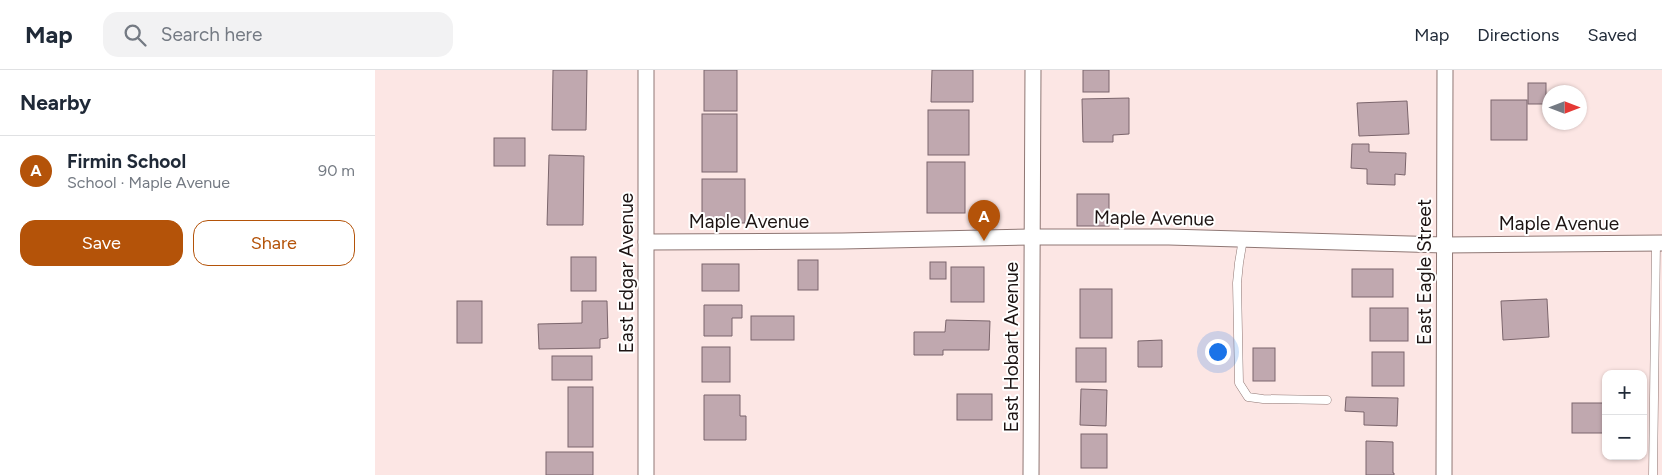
<!DOCTYPE html>
<meta charset="utf-8">
<style>
:root{--surface:#fff;--page:#f2f2f3;--text:#1f2937;--muted:#747a83;--line:#e0e1e3;--accent:#b45309}
body{margin:0;font-family:Figtree,sans-serif;background:var(--page);color:var(--text)}
.controls{position:absolute;right:15px;bottom:15px;display:grid;overflow:hidden;border-radius:10px;box-shadow:0 1px 4px #0004}
.controls button{width:45px;height:45px;display:grid;place-items:center;padding:0;border:0;border-bottom:1px solid var(--line);background:var(--surface);color:var(--text);font:25px sans-serif}
.compass{position:absolute;left:1167px;top:15px;width:45px;height:45px;border-radius:50%;background:var(--surface);box-shadow:0 1px 4px #0004;rotate:90deg}
.you{position:absolute;left:842px;top:281px;width:18px;height:18px;margin:-12px;border:4px solid #fff;border-radius:50%;background:#1a73e8;box-shadow:0 0 0 8px #1a73e833}
.badge{display:grid;place-items:center;width:32px;height:32px;border-radius:50%;background:var(--accent);color:#fff;font-size:16px;font-weight:700}
.pin{position:absolute;translate:-50% -41px;filter:drop-shadow(0 1px 2px #0008)}
.pin::after{content:'';position:absolute;top:26px;width:18px;height:15px;background:inherit;clip-path:polygon(0 0,100% 0,50% 100%)}
.list{margin:0;padding:0;list-style:none}
h2{display:flex;justify-content:space-between;align-items:center;height:65px;margin:0;padding:0 20px;font-size:21px}
h2 small{font-size:16px;font-weight:400;color:var(--muted)}
.list li{display:grid;grid-template-columns:32px 1fr auto;gap:15px;align-items:center;box-sizing:border-box;height:70px;padding:0 20px;border-top:1px solid var(--line)}
.list b{display:block;font-size:19px;white-space:nowrap}
.list p{margin:0;font-size:16px;white-space:nowrap;color:var(--muted)}
.list em{font-size:16px;font-style:normal;color:var(--muted)}
.actions{display:flex;gap:10px;padding:15px 20px}
.actions a{flex:1;padding:11px 0;border:1px solid var(--accent);border-radius:15px;text-align:center;font-size:18px;color:var(--accent)}
.actions .main{background:var(--accent);color:#fff}
.icon{flex:none;width:28px;height:28px;fill:none;stroke:currentColor;stroke-width:2;stroke-linecap:round;stroke-linejoin:round}
.map{position:relative;flex:none;width:1287px;height:405px;overflow:hidden}
header{display:flex;align-items:center;gap:30px;box-sizing:border-box;height:70px;padding:0 25px;background:var(--surface);border-bottom:1px solid var(--line)}
header strong{font-size:24px}
nav{display:flex;gap:28px;margin-inline-start:auto;font-size:18px}
.search{width:350px;height:45px;background:var(--page);display:flex;align-items:center;gap:12px;box-sizing:border-box;padding:0 18px;border-radius:15px;color:var(--muted);font-size:19px}
main{display:flex}
aside{flex:1;background:var(--surface)}
.map>svg:first-child{display:block}
</style>
<header>
<strong>Map</strong>
<div class="search"><svg class="icon" aria-label="search" viewBox="0 0 24 24"><circle cx="10" cy="10" r="6"/><path d="M15 15l6 6"/></svg>Search here</div>
<nav><a>Map</a><a>Directions</a><a>Saved</a></nav>
</header>
<main>
<aside>
<h2>Nearby<small></small></h2>
<ul class="list">
<li><span class="badge">A</span><div><b>Firmin School</b><p>School · Maple Avenue</p></div><em>90 m</em></li>
</ul>
<div class="actions"><a class="main">Save</a><a>Share</a></div>
</aside>
<div class="map">
<svg width="1287" height="405" viewBox="0 0 1287 405">
<rect width="100%" height="100%" fill="#fce6e4"/>
<g fill="#c0a8af" stroke="#7b656c">
<polygon points="178,0 212,0 211,60 177,60"/>
<rect x="329" y="0" width="33" height="41"/>
<polygon points="557,0 598,0 598,32 556,32"/>
<rect x="708" y="0" width="26" height="22"/>
<rect x="1153" y="13" width="18" height="21"/>
<polygon points="754,28 754,64 738,65 738,72 708,72 707,29"/>
<rect x="1116" y="30" width="36" height="40"/>
<polygon points="1032,31 1034,64 984,66 982,33"/>
<rect x="553" y="40" width="41" height="45"/>
<rect x="327" y="44" width="35" height="58"/>
<rect x="119" y="68" width="31" height="28"/>
<polygon points="977,74 994,74 994,82 1031,83 1030,105 1020,104 1020,115 992,114 992,99 976,98"/>
<polygon points="174,85 209,86 208,155 172,155"/>
<rect x="552" y="92" width="38" height="51"/>
<rect x="327" y="109" width="43" height="44"/>
<rect x="702" y="124" width="32" height="32"/>
<rect x="196" y="187" width="25" height="34"/>
<rect x="423" y="190" width="20" height="30"/>
<rect x="555" y="192" width="16" height="17"/>
<rect x="327" y="194" width="37" height="27"/>
<rect x="576" y="197" width="33" height="35"/>
<rect x="977" y="199" width="41" height="28"/>
<rect x="705" y="219" width="32" height="49"/>
<polygon points="1172,229 1174,267 1128,270 1126,231"/>
<rect x="82" y="231" width="25" height="42"/>
<polygon points="207,231 232,231 233,268 225,269 225,278 164,279 163,254 207,253"/>
<polygon points="329,235 367,235 367,248 357,248 357,266 329,266"/>
<rect x="995" y="238" width="38" height="33"/>
<rect x="376" y="246" width="43" height="24"/>
<polygon points="571,250 615,251 614,280 568,280 568,285 539,285 539,262 570,262"/>
<polygon points="787,270 787,297 763,297 763,271"/>
<rect x="327" y="277" width="28" height="35"/>
<rect x="701" y="278" width="30" height="34"/>
<rect x="878" y="278" width="22" height="33"/>
<rect x="997" y="282" width="32" height="34"/>
<rect x="177" y="286" width="40" height="24"/>
<rect x="193" y="317" width="25" height="60"/>
<polygon points="706,319 732,320 731,356 705,355"/>
<rect x="582" y="324" width="35" height="26"/>
<polygon points="329,325 365,325 365,346 371,346 371,370 329,370"/>
<polygon points="971,327 1023,328 1022,356 989,355 989,342 970,341"/>
<rect x="1197" y="333" width="34" height="30"/>
<rect x="706" y="364" width="26" height="34"/>
<polygon points="991,371 1018,372 1018,403 1019,403 1019,405 991,405"/>
<rect x="171" y="382" width="47" height="23"/>
</g>
<g fill="none" stroke-linecap="round" stroke-linejoin="round">
<g stroke="#8f7774" stroke-width="9">
<g id="service">
<polyline points="868,169 864,193 862,213 864,313 873,327 888,329 952,330"/>
<polyline points="1278,405 1281,173"/>
</g>
</g>
<g stroke="#8f7774" stroke-width="17">
<g id="minor">
<polyline points="271,0 271,405"/>
<polyline points="271,172 467,171 657,167 794,167 1069,175 1287,173"/>
<polyline points="656,405 658,0"/>
<polyline points="1069,405 1070,0"/>
</g>
</g>
<use href="#service" stroke="#fff" stroke-width="8"/>
<use href="#minor" stroke="#fff" stroke-width="15"/>
</g>
<g text-anchor="middle" dominant-baseline="central" stroke-width="4" stroke-linejoin="round" paint-order="stroke">
<g font-size="19" fill="#1d1413" stroke="#fff">
<text transform="translate(779 148) rotate(1)">Maple Avenue</text>
<text x="374" y="151">Maple Avenue</text>
<text x="1184" y="153">Maple Avenue</text>
<text transform="translate(1049 202) rotate(-90)">East Eagle Street</text>
<text transform="translate(251 203) rotate(-90)">East Edgar Avenue</text>
<text transform="translate(636 277) rotate(-90)">East Hobart Avenue</text>
</g>
</g>
</svg>
<div class="controls">
<button>+</button>
<button>−</button>
</div>
<svg class="compass" viewBox="-18 -18 36 36"><path d="M0-13l5 13h-10z" fill="#e53935"/><path d="M0 13l5-13h-10z" fill="#747a83"/></svg>
<div class="you"></div>
<div class="pin badge" style="left:609px;top:171px">A</div>
</div>
</main>
